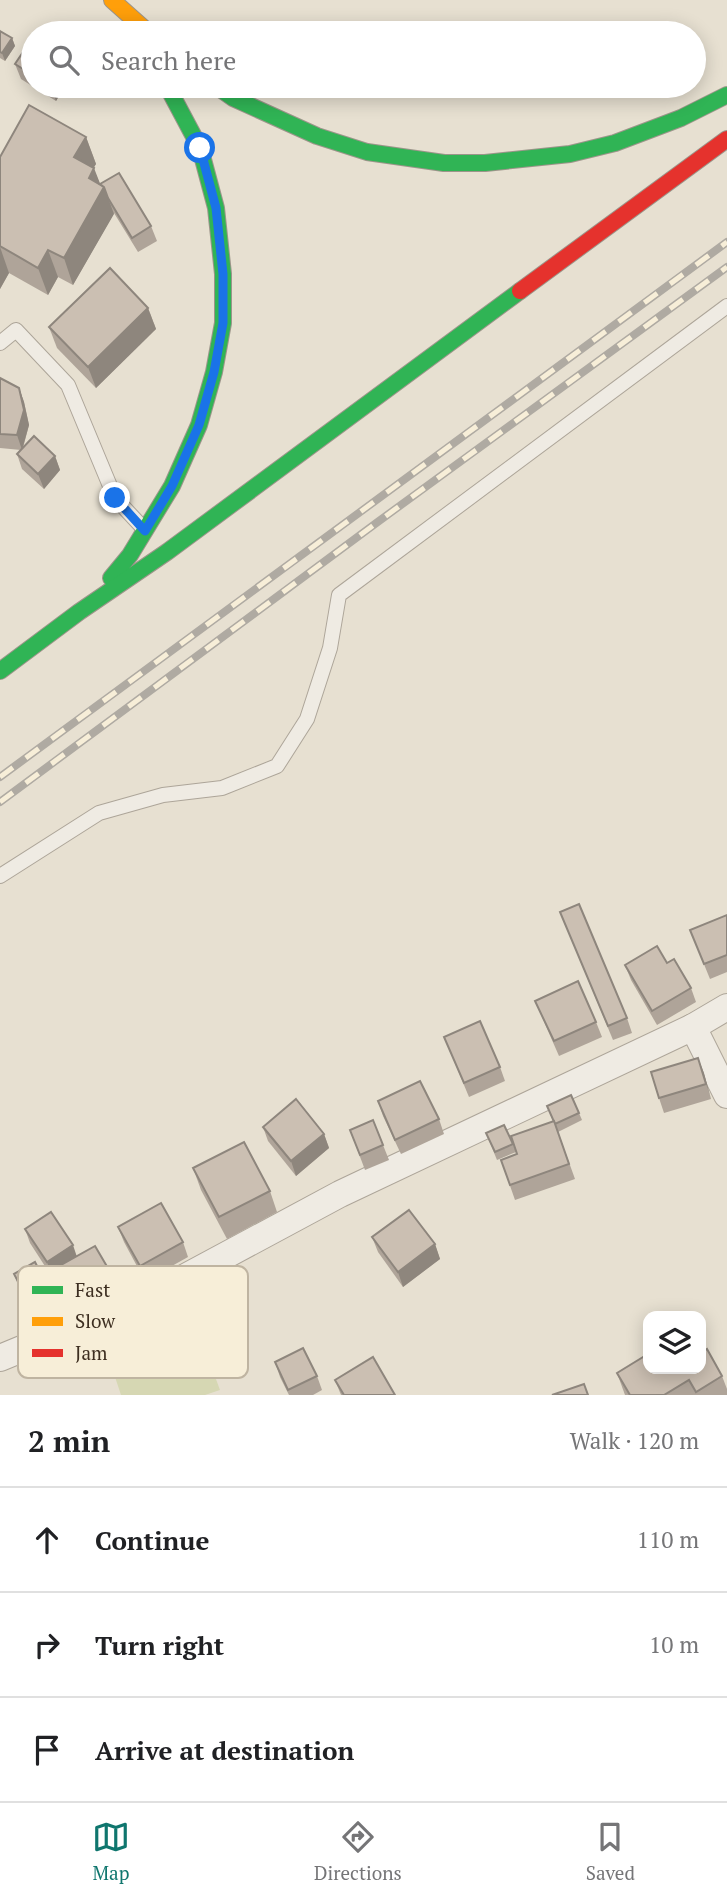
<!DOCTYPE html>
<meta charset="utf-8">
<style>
:root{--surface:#fff;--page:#f6f6f6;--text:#202124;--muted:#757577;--line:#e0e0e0;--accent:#0f766e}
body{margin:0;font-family:"PT Serif",serif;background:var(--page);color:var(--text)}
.controls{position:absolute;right:21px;bottom:21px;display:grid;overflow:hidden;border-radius:14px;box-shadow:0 4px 18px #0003}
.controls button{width:63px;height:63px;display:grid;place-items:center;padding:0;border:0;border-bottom:2px solid var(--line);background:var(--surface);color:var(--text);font:35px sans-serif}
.stop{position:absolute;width:21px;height:21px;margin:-16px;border:5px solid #1a73e8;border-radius:50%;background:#fff}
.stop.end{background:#1a73e8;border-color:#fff;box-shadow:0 2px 7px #0008}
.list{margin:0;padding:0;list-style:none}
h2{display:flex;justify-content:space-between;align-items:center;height:91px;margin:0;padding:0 28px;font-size:30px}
h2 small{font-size:23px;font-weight:400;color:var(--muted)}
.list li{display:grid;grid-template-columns:46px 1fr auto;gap:21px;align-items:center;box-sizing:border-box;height:105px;padding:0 28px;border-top:2px solid var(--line)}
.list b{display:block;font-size:26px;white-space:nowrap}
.list em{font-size:23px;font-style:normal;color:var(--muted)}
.icon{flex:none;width:38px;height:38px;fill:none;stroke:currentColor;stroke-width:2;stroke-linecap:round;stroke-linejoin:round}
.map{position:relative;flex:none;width:727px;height:1395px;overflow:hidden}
.search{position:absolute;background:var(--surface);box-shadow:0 4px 18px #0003;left:21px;right:21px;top:21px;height:77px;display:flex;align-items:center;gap:18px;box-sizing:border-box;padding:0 24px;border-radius:38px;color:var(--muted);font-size:26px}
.sheet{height:406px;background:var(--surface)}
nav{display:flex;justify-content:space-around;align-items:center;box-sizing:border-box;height:98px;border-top:2px solid var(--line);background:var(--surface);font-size:19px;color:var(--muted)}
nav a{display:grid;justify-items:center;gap:4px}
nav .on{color:var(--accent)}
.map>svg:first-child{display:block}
</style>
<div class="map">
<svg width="727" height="1395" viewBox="0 0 727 1395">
<rect width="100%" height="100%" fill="#e7e0d1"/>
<polygon fill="#d6d7b3" points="202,1341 220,1390 205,1395 121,1395 114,1374"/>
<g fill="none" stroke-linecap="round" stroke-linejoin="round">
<g stroke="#ada599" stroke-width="16">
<g id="lane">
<polyline points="0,343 16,330 68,385 115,498 144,529"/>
<polyline points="0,876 99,813 163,795 222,788 277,766 307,719 330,648 339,595 727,306"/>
</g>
</g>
<g stroke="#ada599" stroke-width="28">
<g id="street">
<polyline points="693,1027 727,1095"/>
<polyline points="0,1358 150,1296 340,1194 693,1027 727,1007"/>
</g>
</g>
<g stroke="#9c958a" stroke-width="18">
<g id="fast">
<polyline points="216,86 233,98 317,136 367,152 444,163 485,163 570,154 615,143 681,118 727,95"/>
<polyline points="111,578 130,555 172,486 199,425 214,372 223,323 223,274 216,208 200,148 167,86"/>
<polyline points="0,671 79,612 167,552 520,291"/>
</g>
</g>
<g stroke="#9c958a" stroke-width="18">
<polyline id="slow" points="112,0 149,33"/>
</g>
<g stroke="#9c958a" stroke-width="18">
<polyline id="jam" points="520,291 727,139"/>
</g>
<use href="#lane" stroke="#efebe3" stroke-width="14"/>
<use href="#street" stroke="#efebe3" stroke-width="26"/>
<use href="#fast" stroke="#30b455" stroke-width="16"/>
<use href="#slow" stroke="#ff9f0a" stroke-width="16"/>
<use href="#jam" stroke="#e5322d" stroke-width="16"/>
<g stroke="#afaaa2" stroke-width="8">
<g id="rail">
<polyline points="0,777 727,242"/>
<polyline points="0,802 379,521 727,267"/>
</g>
</g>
<use href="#rail" stroke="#f7eed8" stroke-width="5" stroke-dasharray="16" stroke-linecap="butt"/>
</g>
<g fill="#afa499">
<polygon points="0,31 12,38 15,46 5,61 0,58"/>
<polygon points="33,54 33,86 65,86 56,101 21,79 15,64"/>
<polygon points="86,137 96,164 93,168 100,184 151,226 157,241 138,252 114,213 73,285 58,277 48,295 9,273 0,289 0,157"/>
<polygon points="148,308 156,329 96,388 57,348 49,327"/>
<polygon points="0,378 19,388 24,402 29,425 23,448 55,456 60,470 44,489 22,469 17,454 21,450 0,448"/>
<polygon points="560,912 627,1018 632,1033 613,1040"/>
<polygon points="727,916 727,972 710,979 690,930"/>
<polygon points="667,963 691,988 696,1002 657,1025 631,980 625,965"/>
<polygon points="535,1001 596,1022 602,1037 559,1056"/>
<polygon points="444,1037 500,1067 505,1081 469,1097"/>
<polygon points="698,1058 711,1099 664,1113 659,1098"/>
<polygon points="378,1101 439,1119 444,1134 401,1154 383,1116"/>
<polygon points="547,1106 579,1113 582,1120 558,1132 557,1129 575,1179 515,1200 501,1160 517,1154 553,1121"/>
<polygon points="373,1120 389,1160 365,1170 350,1130"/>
<polygon points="263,1127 324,1134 329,1148 296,1176 268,1141"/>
<polygon points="486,1133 513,1144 516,1152 497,1160"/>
<polygon points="193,1168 270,1191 277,1212 227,1239 201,1190"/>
<polygon points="118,1227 183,1242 188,1257 145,1281 124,1242"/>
<polygon points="25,1229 112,1275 117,1290 76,1314 60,1284 56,1275 52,1277 30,1243"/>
<polygon points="372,1237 435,1244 440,1259 403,1287 378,1252"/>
<polygon points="14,1274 51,1293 56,1308 35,1319 19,1288"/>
<polygon points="275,1362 317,1376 322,1390 313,1395 289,1395 280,1377"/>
<polygon points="617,1373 722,1376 727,1389 727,1395 625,1395"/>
<polygon points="335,1380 395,1395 341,1395"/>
</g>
<g fill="#8e867d">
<polygon points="12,38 15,46 5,61 2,53"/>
<polygon points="51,86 65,86 56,101"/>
<polygon points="86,137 96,164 84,184 74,157"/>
<polygon points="94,168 101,186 104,187 114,214 73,285 64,258 89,178"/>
<polygon points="0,247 9,273 0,289"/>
<polygon points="48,250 58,277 48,295 38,268"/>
<polygon points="148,308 156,329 96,388 88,367"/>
<polygon points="19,388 24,402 29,425 22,450 17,435"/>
<polygon points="55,456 60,470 44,489 38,474"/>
<polygon points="698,1058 704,1073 711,1099 706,1084"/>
<polygon points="324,1134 329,1148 296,1176 291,1161"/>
<polygon points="435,1244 440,1259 403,1287 398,1272"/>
<polygon points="73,1245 78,1260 54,1269 56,1275 52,1277 47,1262"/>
</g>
<g fill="#cbbfb2" stroke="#8e867d" stroke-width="2">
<polygon points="0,31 12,38 2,53 0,52"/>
<polygon points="25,49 33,54 33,75 15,64"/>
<polygon points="29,105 86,137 74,157 94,168 89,178 104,187 64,258 48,250 38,268 0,246 0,157"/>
<polygon points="119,173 151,226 132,238 108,198 104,187 100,184"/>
<polygon points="110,268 148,308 88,367 49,327"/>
<polygon points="0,378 19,388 24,410 17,435 0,434"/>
<polygon points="34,436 55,456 38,474 17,454"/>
<polygon points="579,904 627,1018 608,1026 560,912"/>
<polygon points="727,915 727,955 704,964 690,930"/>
<polygon points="657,946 667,963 674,959 691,988 652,1011 625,965"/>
<polygon points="578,981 596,1022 554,1041 535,1001"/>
<polygon points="480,1021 500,1067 464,1083 444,1037"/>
<polygon points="698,1058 706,1084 659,1098 651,1072"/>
<polygon points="420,1081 439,1119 395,1140 378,1101"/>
<polygon points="571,1095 579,1113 555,1124 547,1106"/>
<polygon points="296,1099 324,1134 291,1161 263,1127"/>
<polygon points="373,1120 383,1145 360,1155 350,1130"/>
<polygon points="554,1121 569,1164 510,1185 501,1160 517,1154 511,1136"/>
<polygon points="504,1125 513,1144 495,1152 486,1133"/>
<polygon points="244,1142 270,1191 219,1217 193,1168"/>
<polygon points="161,1203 183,1242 140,1266 118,1227"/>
<polygon points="409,1210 435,1244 398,1272 372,1237"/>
<polygon points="51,1212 73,1245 47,1262 25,1229"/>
<polygon points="95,1246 112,1275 71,1299 54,1269"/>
<polygon points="35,1262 51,1293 30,1304 14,1274"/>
<polygon points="303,1348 317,1376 288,1390 275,1362"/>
<polygon points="707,1349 722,1376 696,1392 689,1380 664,1395 630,1395 617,1373 648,1354 648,1369 701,1369 701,1353"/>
<polygon points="373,1357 395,1395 344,1395 335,1380"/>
<polygon points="584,1384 588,1395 552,1395"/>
</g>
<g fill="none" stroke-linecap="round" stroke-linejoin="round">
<polyline stroke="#1a73e8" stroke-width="9" points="115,498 145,531 172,486 199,425 214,372 223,323 223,274 216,208 200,148"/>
</g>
<rect x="18" y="1266" width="230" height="112" rx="10" fill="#f7eed8" stroke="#bfb4a1" stroke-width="2"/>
<rect x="32" y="1286" width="31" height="8" fill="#30b455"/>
<rect x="32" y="1317" width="31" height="9" fill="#ff9f0a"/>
<rect x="32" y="1349" width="31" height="8" fill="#e5322d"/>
<g font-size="19" fill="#3d2e20">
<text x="75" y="1297">Fast</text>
<text x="75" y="1328">Slow</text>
<text x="75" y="1360">Jam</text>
</g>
</svg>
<div class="controls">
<button><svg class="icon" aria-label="layers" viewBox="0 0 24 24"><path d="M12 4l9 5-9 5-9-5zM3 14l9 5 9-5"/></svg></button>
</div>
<div class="stop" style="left:200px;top:148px"></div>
<div class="stop end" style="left:115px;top:498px"></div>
<div class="search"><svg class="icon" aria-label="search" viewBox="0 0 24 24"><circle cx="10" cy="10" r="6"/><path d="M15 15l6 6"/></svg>Search here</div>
</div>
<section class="sheet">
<h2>2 min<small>Walk · 120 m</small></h2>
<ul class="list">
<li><svg class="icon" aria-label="ahead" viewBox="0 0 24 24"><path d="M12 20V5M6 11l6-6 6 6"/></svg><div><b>Continue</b></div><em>110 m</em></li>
<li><svg class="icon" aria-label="right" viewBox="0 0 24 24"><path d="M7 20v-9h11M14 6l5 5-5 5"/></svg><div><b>Turn right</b></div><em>10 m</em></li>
<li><svg class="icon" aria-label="arrive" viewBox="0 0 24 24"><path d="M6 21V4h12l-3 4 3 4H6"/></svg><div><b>Arrive at destination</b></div></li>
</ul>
</section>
<nav>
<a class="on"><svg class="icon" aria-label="map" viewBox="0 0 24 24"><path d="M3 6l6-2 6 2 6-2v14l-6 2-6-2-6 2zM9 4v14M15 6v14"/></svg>Map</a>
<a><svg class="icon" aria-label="directions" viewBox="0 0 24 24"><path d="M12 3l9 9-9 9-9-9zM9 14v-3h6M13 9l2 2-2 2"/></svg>Directions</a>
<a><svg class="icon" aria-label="saved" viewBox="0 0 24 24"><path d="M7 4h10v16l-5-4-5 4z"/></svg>Saved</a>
</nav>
